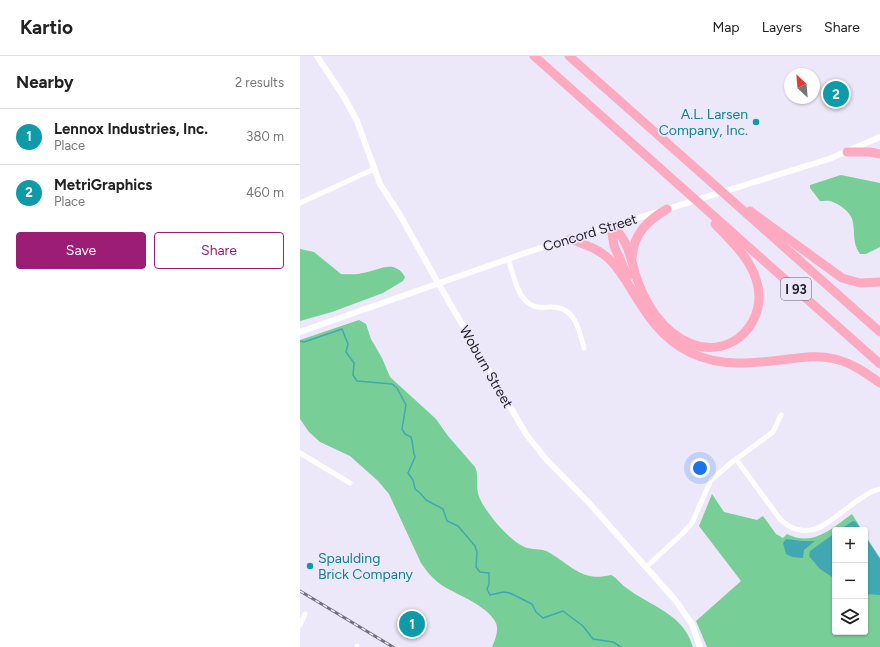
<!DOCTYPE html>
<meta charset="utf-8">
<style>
:root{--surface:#fff;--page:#f2f2f2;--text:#222;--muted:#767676;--line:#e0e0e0;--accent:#9c1e74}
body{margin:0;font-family:Figtree,sans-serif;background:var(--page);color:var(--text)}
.controls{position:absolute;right:12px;bottom:12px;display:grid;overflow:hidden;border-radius:4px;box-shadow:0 1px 3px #0004}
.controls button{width:36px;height:36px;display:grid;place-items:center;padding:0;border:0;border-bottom:1px solid var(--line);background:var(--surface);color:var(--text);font:20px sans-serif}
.compass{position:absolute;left:484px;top:12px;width:36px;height:36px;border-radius:50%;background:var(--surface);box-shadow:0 1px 3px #0004;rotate:334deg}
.you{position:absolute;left:400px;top:412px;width:14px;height:14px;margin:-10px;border:3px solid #fff;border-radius:50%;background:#1a73e8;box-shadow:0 0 0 6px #1a73e833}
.badge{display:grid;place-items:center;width:26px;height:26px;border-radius:50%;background:var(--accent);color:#fff;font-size:13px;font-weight:700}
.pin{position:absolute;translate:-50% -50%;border:2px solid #fff;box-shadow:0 1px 4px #0006}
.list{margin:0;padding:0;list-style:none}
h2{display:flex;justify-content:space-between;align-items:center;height:52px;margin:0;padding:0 16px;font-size:17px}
h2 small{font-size:13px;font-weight:400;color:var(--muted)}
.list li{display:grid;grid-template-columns:26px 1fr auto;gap:12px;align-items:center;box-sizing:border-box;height:56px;padding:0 16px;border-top:1px solid var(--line)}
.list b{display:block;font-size:15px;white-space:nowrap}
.list p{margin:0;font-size:13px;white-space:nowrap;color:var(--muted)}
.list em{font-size:13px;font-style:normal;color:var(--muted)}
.actions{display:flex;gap:8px;padding:12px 16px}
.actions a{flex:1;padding:9px 0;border:1px solid var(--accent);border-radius:4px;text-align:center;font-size:14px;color:var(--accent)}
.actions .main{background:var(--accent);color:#fff}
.icon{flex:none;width:22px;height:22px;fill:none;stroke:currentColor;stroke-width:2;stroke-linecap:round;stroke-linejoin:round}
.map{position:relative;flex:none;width:580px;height:591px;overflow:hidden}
header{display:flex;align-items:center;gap:24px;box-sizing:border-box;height:56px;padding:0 20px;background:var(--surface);border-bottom:1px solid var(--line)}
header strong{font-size:19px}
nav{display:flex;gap:22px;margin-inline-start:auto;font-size:14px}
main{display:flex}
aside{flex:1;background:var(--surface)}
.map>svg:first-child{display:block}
</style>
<header>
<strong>Kartio</strong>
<nav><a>Map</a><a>Layers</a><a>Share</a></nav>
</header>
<main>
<aside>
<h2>Nearby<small>2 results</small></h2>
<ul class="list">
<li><span class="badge" style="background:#0f9aa8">1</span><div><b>Lennox Industries, Inc.</b><p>Place</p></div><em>380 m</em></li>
<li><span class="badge" style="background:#0f9aa8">2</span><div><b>MetriGraphics</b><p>Place</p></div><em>460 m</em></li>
</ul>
<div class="actions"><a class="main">Save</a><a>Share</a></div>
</aside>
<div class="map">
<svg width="580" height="591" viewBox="0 0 580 591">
<rect width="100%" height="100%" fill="#ece8f9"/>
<g fill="#77ce96">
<path d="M 541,119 L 580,127 L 580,191 L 566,198 L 560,198 C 546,178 566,161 533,146 C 529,144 524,145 520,145 L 510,132 L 510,129 Z"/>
<path d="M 0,193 L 14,196 L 41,218 C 48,218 56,219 63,217 C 78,215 94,202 105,221 L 103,225 L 83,237 L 32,256 L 0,265 Z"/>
<path d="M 59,264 L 66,268 L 71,283 L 82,302 L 90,321 L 136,363 L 148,380 L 175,411 C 180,421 174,430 180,443 C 187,458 211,487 227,492 C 235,494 243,492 250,497 C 273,511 283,526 311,519 C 317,522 320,527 325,531 C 351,551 383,557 393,591 L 192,591 C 195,585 199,574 196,567 C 188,550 158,539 143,530 C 134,524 127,516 121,507 L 89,438 L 78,425 L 50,400 L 20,386 L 9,376 L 0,363 L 0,284 Z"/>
<path d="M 412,438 L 424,456 L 457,464 L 463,460 L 476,478 L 483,482 L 487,478 C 513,491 531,473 552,458 L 562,474 L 535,474 L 535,576 L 565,576 L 565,479 L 580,502 L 580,591 L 407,591 L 396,565 L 441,525 L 399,470 Z"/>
</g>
<g fill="#41a8b3">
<polygon points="553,465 556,466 561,474 539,474"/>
<polygon points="535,477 535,523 520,513 509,500 510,495"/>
<polygon points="565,480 580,503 580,539 565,538"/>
<polygon points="486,483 503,485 515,485 504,494 503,502 492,501 486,498 483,487"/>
</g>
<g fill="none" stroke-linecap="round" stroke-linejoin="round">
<path stroke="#41a8b3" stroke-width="1.5" d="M 0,285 L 4,286 L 42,273 L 48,288 L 46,296 L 54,307 L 53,319 L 57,325 L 92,328 L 97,332 L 106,349 L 102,373 L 105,378 L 111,381 C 114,388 112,394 115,401 L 108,417 L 113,424 L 115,433 L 120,437 L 126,444 L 143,453 L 147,465 L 158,470 L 175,490 L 177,496 L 176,511 L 180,516 L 189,517 L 189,528 L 187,533 L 190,539 L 203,536 L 210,537 L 232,548 L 236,556 L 243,562 L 263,555 L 283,570 L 293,583 L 313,586 L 321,591"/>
<g stroke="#fff" stroke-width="5">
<polyline points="0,147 74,113"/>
<path d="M 208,203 C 213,216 216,236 226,245 C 233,252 241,252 250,251 C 275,250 279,273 284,292"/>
<polyline points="0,397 50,427"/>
<path d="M 436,403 L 480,463 C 516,499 546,441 580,433"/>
<polyline points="346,511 382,478 392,467 411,424 431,407 473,376 481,359"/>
<polyline points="0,569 5,558"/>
<polyline points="57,591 57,590"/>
</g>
<g stroke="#fff" stroke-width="6">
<polyline points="17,0 44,41 57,65 80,128 100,159 138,227 226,378 245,402 290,448 376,545 392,568 400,591"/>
<polyline points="0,276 231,195 529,103 580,81"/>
</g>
<g stroke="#fda9c0" stroke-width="9">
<polyline points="234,0 580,308"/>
<polyline points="269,0 580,276"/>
<polyline points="547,96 570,96 580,98"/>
<polyline points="450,155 542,222 560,227 580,226"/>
<path d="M 311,170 C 327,181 330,199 335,217 C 344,246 362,277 392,288 C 433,304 470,263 456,223 C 449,201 431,185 415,168"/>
<polyline points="311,170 314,190 328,221"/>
<path d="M 270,183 C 283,188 297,192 308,202 C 316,209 322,219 328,228 C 345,256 360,282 391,297 C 423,312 455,307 489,303 C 504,301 519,299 535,303 C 552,307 566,317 580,327"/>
<path d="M 332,202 C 333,178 348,164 367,153"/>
</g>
<g stroke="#75727d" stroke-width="3">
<polyline id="rail" points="0,535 93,591"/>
</g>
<use href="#rail" stroke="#ece8f9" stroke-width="1.5" stroke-dasharray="4.5" stroke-linecap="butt"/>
</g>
<g fill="#0f9aa8" stroke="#ece8f9" stroke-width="1.5">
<circle cx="456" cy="66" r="4"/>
<circle cx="10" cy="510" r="4"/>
</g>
<g text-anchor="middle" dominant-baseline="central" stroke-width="3.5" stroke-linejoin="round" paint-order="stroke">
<rect fill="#ece8f9" stroke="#615e68" stroke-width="1" x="481" y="222" width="30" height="22" rx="3"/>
<g font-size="13" font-weight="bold" fill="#25232a">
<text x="496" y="233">I 93</text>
</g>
<g font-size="14" fill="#0d838f" stroke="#ece8f9" text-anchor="end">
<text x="448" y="58">A.L. Larsen<tspan x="448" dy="16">Company, Inc.</tspan></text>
<text x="18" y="502" text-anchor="start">Spaulding<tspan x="18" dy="16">Brick Company</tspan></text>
</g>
<g font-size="14" fill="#25232a" stroke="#ece8f9">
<text transform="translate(290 177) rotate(-17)">Concord Street</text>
<text transform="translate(186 311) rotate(60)">Woburn Street</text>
</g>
</g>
</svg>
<div class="controls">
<button>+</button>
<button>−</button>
<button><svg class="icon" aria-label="layers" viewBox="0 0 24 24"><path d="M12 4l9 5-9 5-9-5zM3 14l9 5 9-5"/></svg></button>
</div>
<svg class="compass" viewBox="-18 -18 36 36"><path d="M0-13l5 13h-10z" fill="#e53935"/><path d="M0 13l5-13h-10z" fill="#767676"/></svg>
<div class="you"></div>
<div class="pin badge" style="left:112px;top:568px;background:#0f9aa8">1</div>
<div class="pin badge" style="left:536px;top:38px;background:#0f9aa8">2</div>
</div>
</main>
